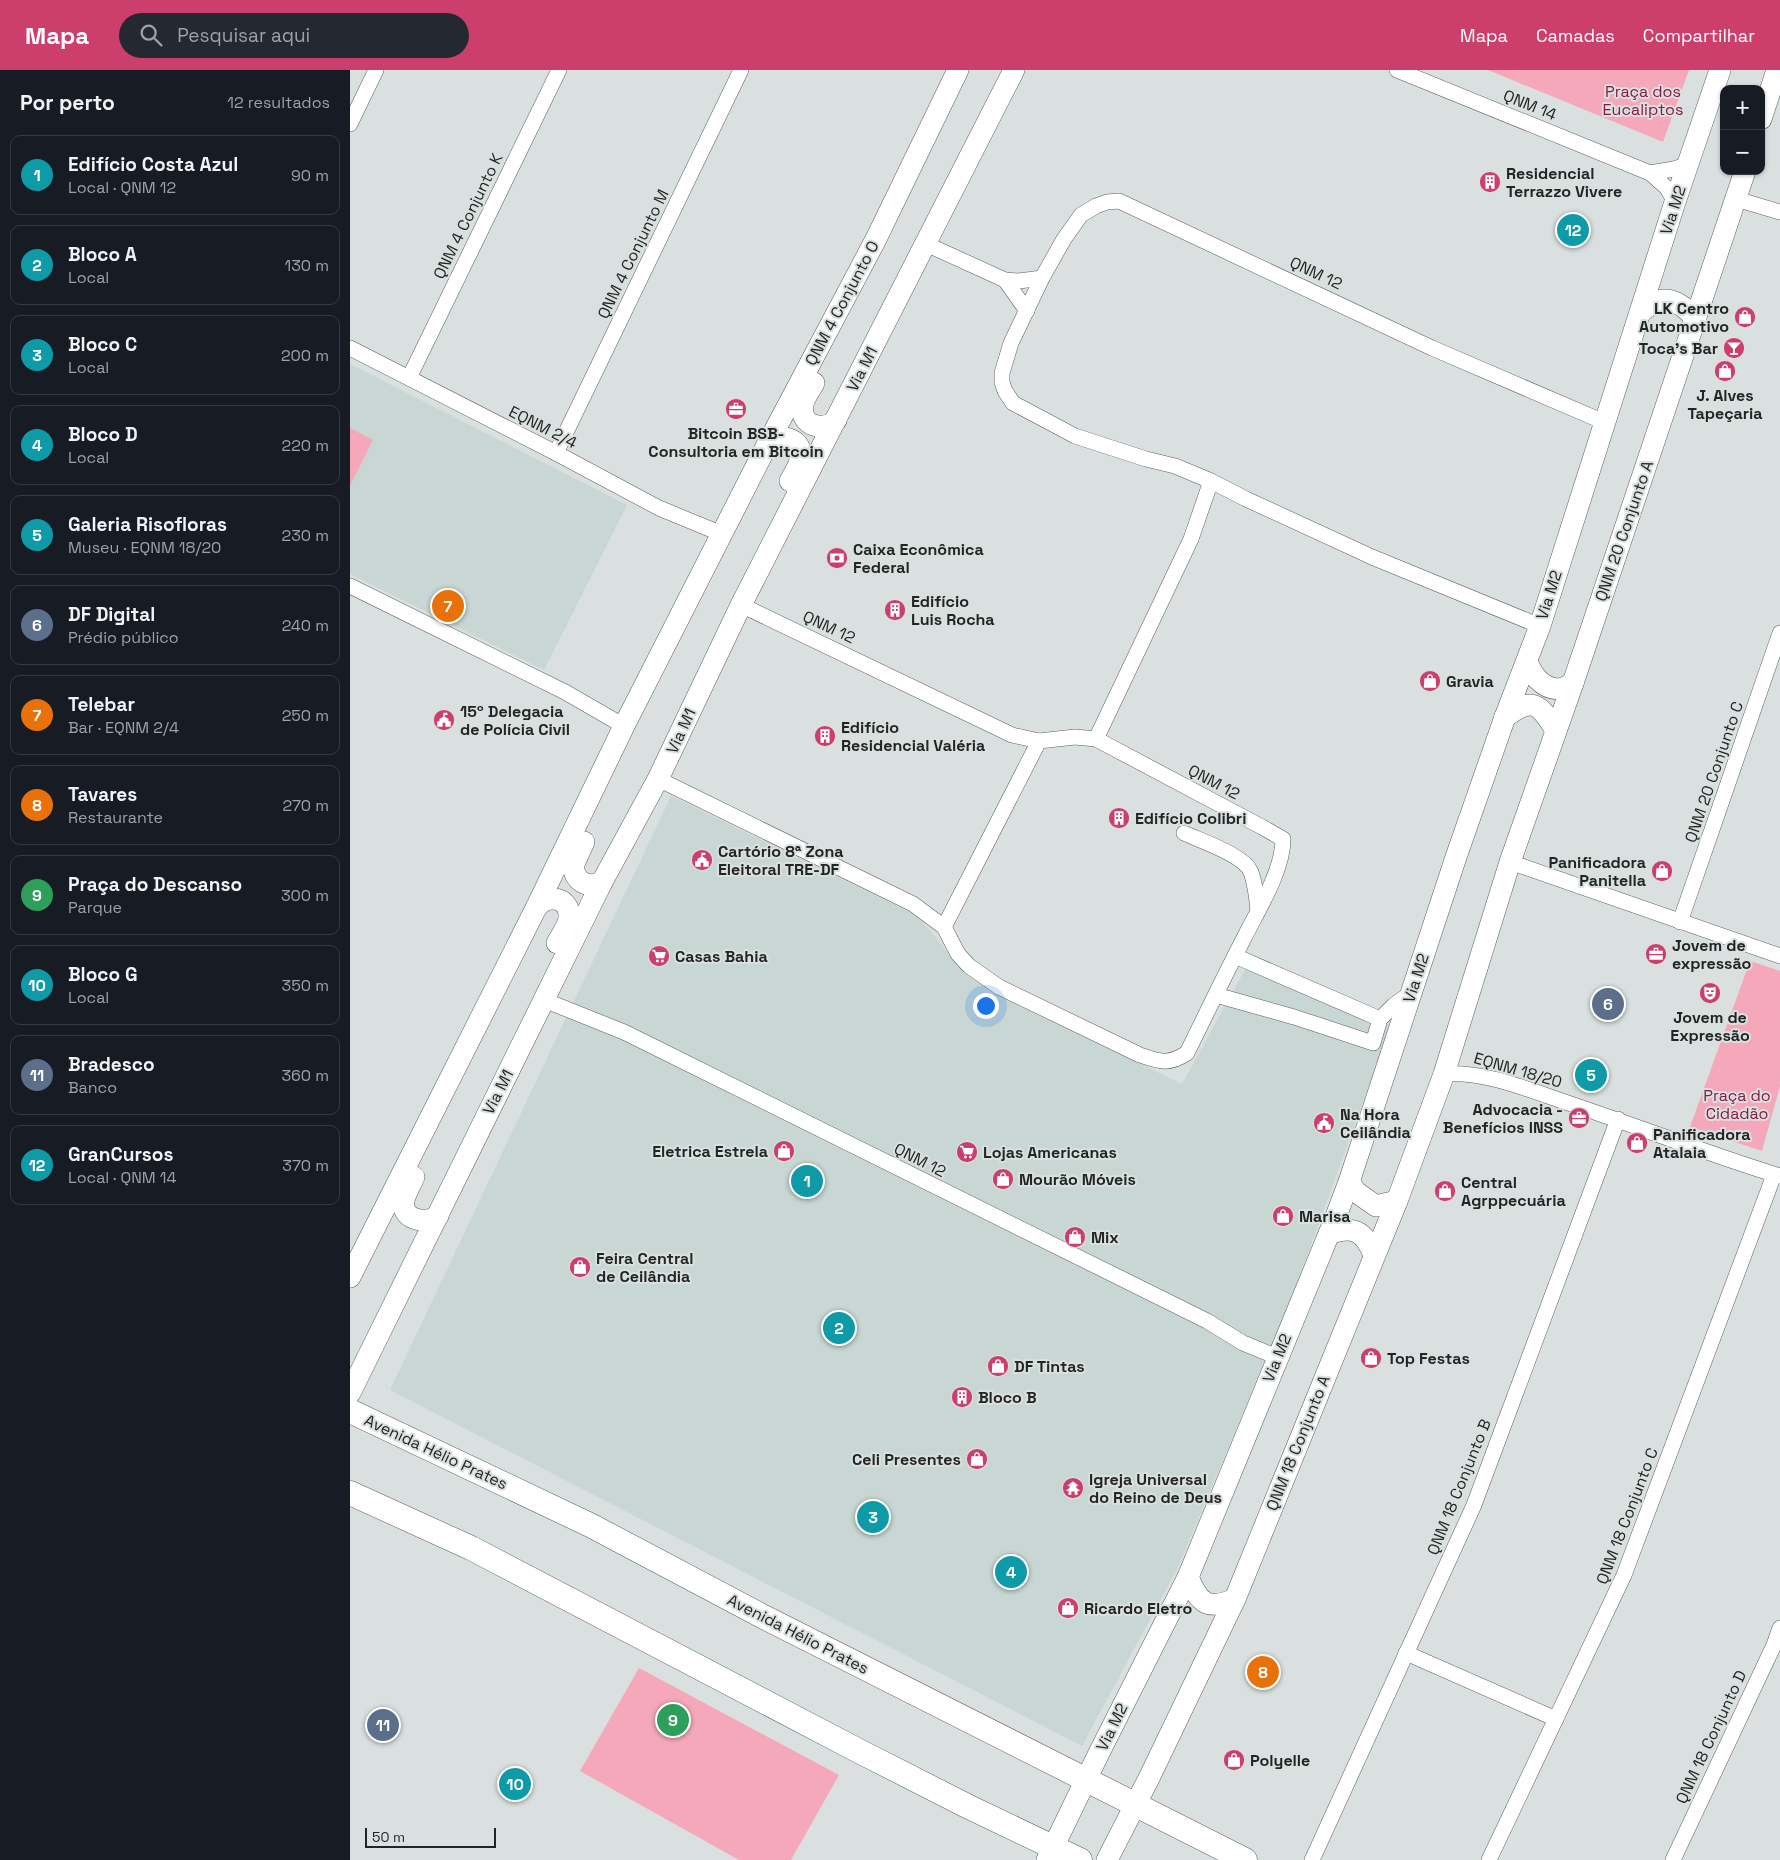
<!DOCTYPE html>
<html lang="pt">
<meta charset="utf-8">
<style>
:root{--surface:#171b24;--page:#242831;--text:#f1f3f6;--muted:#9ea1a6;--line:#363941;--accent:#cc3f6d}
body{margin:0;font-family:"Space Grotesk",sans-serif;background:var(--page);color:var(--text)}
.controls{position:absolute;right:15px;top:15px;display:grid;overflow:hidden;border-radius:10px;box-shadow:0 1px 4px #0004}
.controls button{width:45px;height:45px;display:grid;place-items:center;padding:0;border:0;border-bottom:1px solid var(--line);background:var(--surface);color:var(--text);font:25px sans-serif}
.scale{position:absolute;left:15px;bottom:12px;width:131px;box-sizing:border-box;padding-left:5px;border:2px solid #232525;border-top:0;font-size:14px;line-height:18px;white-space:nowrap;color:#232525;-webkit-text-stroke:4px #dae0df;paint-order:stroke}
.you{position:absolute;left:635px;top:935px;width:18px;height:18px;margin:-12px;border:4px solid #fff;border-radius:50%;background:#1a73e8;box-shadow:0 0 0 8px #1a73e833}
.badge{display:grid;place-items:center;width:32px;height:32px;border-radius:50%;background:var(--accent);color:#fff;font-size:16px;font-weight:700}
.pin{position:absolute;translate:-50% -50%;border:2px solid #fff;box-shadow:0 1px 5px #0006}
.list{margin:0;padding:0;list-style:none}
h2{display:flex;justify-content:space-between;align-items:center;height:65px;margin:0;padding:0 20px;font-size:21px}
h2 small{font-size:16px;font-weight:400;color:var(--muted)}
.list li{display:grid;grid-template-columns:32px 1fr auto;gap:15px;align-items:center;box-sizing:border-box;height:80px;margin:0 10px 10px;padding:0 10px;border:1px solid var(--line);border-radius:10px}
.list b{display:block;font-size:19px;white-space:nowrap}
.list p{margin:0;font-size:16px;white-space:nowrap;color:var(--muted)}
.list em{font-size:16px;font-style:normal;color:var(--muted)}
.icon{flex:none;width:28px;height:28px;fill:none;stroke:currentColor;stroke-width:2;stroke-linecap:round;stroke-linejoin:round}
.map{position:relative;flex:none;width:1430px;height:1790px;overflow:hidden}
header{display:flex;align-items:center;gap:30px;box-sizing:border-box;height:70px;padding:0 25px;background:var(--accent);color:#fff}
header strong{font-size:24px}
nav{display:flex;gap:28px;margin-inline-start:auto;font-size:18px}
.search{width:350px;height:45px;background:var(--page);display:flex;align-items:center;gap:12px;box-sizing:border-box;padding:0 18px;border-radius:28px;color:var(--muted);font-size:19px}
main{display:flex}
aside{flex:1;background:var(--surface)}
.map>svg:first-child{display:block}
</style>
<header>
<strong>Mapa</strong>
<div class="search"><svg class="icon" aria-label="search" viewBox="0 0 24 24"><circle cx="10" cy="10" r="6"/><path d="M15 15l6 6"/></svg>Pesquisar aqui</div>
<nav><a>Mapa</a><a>Camadas</a><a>Compartilhar</a></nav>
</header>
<main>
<aside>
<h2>Por perto<small>12 resultados</small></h2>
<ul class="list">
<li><span class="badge" style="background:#0f9aa8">1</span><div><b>Edifício Costa Azul</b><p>Local · QNM 12</p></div><em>90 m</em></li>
<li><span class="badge" style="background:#0f9aa8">2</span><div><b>Bloco A</b><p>Local</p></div><em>130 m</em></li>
<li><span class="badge" style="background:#0f9aa8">3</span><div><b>Bloco C</b><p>Local</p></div><em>200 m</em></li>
<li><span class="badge" style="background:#0f9aa8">4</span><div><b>Bloco D</b><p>Local</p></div><em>220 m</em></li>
<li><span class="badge" style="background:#0f9aa8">5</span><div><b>Galeria Risofloras</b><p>Museu · EQNM 18/20</p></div><em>230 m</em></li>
<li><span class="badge" style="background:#5c6f8a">6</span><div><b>DF Digital</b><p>Prédio público</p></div><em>240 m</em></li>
<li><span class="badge" style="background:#e8710a">7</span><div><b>Telebar</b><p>Bar · EQNM 2/4</p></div><em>250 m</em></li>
<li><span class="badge" style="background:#e8710a">8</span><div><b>Tavares</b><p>Restaurante</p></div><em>270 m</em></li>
<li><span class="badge" style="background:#2e9e5b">9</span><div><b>Praça do Descanso</b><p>Parque</p></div><em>300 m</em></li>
<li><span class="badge" style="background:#0f9aa8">10</span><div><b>Bloco G</b><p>Local</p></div><em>350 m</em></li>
<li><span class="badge" style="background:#5c6f8a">11</span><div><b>Bradesco</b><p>Banco</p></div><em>360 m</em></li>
<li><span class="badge" style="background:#0f9aa8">12</span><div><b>GranCursos</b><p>Local · QNM 14</p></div><em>370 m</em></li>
</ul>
</aside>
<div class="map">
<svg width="1430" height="1790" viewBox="0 0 1430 1790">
<rect width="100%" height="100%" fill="#dae0df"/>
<g fill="#c8d7d3">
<polygon points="0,294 277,435 194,600 0,504"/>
<polygon points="321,726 560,842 573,852 608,895 644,923 832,1014 897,896 1041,955 941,1230 827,1499 732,1676 40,1320"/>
</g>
<g fill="#f4a8b9">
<polygon points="1138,0 1339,0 1313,72"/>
<polygon points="0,358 23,370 0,416"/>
<polygon points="1400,891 1430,901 1430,1016 1412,1081 1340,1057"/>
<polygon points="289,1598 489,1705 441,1790 389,1790 230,1701"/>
</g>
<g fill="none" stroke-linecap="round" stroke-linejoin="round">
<g stroke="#5a605f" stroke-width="16">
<g id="street">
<polyline points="1047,0 1300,103 1317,118 1325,132"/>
<polyline points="0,54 26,0"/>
<polyline points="1300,103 1324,99 1338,94"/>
<polyline points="1386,129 1430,142"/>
<polyline points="576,174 655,210 669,211 692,208"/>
<polyline points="655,210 677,241"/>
<polyline points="0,278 206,383 309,438 372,464"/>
<polyline points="59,308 209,0"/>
<polyline points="206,383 391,0"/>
<polyline points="0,516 215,622 274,656"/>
<polyline points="1190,556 1022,487 896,429 861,411 825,396 796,389 725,366 663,333 655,321 652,312 652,303 661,273 692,208 714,169 731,145 746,136 757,132 769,131 1082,278 1254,352"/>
<polyline points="746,669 841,469 861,411"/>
<path d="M 308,709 L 563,834 L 594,857 L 608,884 L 619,896 L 649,917 L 790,985 C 810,992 819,995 837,983 C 855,946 873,909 892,872 C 906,843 933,802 933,769 L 912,757 L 746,669 L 725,667 L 689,671 L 662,665 L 391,535"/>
<path d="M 834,763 C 851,771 894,785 901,802 C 905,814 907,829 908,841"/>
<polyline points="1160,792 1430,886"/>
<polyline points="1330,852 1430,563"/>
<polyline points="594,857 689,671"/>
<polyline points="885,886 1030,949"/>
<polyline points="866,925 944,947 1023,973 1030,949 1044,935 1061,923"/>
<polyline points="194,930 274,962 857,1251 893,1273 927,1287"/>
<path d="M 1094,1004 C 1136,1001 1176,1019 1215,1032 C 1287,1056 1358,1084 1430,1106"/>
<polyline points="1056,1583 1206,1649"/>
<polyline points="962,1790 1124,1435 1268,1049"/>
<polyline points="1139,1790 1274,1505 1424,1105"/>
<polyline points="1323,1790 1424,1575 1430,1558"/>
</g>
</g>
<g stroke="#5a605f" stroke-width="22">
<g id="secondary">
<polyline points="1411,49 1427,0"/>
<path d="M 1291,242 C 1296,238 1302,233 1308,231 C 1323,227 1338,238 1345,250"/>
<path d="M 464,313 C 460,320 454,328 453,335 C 449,356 473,362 486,350"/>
<path d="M 418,373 C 430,364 450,367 451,385 C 451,394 444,403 440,411"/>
<path d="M 1177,591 C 1182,605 1192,618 1208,619 C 1213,619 1219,615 1223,613"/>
<path d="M 1155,647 C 1183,626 1190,634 1206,661"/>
<path d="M 234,772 L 223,796 C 225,812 238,819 252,812"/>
<path d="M 186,838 C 197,823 221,827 219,848 C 218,856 211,866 207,873"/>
<path d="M 64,1107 C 61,1114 56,1122 54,1130 C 50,1149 74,1155 88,1146"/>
<polyline points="999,1112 1006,1122 1026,1136 1047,1131"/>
<path d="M 979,1164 C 1004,1155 1014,1161 1024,1185"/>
<polyline points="0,1207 186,838 274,656 418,373 526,169 608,0"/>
<polyline points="0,1323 252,812 308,709 391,535 664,0"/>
<path d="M 838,1507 C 849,1533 857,1541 885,1529"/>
<polyline points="697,1790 749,1683 838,1507 985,1149 999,1112 1106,787 1155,647 1190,556 1325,132 1370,0"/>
<polyline points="757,1790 799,1708 885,1529 1047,1131 1094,1004 1160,792 1223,613 1395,101"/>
</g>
</g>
<g stroke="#5a605f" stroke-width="25">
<g id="primary">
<polyline points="0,1341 240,1455 410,1545 895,1790"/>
<polyline points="0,1423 121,1478 505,1679 619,1737 730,1790"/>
</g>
</g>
<use href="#street" stroke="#fff" stroke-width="15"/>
<use href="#secondary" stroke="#fff" stroke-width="21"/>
<use href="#primary" stroke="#fff" stroke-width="24"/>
</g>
<defs>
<g id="building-disc" transform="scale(1.125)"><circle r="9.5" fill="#cc3f6d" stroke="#dae0df"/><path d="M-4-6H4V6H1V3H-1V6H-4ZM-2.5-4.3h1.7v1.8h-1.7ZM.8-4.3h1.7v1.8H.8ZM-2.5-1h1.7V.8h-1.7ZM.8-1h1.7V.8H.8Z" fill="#fff"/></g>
<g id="shop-disc" transform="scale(1.125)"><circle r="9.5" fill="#cc3f6d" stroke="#dae0df"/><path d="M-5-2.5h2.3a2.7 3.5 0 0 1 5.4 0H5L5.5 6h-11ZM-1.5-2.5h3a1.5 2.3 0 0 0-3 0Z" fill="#fff"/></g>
<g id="bar-disc" transform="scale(1.125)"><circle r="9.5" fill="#cc3f6d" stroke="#dae0df"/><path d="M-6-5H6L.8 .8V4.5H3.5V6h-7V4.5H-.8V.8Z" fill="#fff"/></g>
<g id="office-disc" transform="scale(1.125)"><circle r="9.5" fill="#cc3f6d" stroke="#dae0df"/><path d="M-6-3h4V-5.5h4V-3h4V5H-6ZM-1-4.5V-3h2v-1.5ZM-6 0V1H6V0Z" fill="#fff"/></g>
<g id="bank-disc" transform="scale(1.125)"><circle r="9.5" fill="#cc3f6d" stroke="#dae0df"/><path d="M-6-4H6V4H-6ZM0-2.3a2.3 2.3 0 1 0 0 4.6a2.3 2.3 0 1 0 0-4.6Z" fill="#fff"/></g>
<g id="civic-disc" transform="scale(1.125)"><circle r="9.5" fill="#cc3f6d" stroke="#dae0df"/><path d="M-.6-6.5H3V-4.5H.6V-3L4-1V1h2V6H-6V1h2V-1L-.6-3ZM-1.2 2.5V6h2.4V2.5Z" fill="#fff"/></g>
<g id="supermarket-disc" transform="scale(1.125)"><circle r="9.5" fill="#cc3f6d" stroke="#dae0df"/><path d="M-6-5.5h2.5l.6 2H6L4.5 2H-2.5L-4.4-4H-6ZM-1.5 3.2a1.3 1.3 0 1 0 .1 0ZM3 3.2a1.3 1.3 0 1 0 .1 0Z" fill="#fff"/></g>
<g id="theatre-disc" transform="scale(1.125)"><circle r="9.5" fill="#cc3f6d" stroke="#dae0df"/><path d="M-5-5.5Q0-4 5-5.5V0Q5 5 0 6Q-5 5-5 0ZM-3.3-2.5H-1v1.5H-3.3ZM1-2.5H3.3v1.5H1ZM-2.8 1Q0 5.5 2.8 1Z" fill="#fff"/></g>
<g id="temple-disc" transform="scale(1.125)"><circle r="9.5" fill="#cc3f6d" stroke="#dae0df"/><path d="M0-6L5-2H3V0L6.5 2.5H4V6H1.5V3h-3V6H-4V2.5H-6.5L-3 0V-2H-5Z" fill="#fff"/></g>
</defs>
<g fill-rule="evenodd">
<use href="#building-disc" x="1140" y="112"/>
<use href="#shop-disc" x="1395" y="247"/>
<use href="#bar-disc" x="1384" y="278"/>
<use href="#shop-disc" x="1375" y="301"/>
<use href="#office-disc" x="386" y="339"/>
<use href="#bank-disc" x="487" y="488"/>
<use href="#building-disc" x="545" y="540"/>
<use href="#shop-disc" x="1080" y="611"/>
<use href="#civic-disc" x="94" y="650"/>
<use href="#building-disc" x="475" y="666"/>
<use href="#building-disc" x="769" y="748"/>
<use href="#civic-disc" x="352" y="790"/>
<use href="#shop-disc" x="1312" y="801"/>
<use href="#office-disc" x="1306" y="884"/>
<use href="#supermarket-disc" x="309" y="886"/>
<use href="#theatre-disc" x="1360" y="923"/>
<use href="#office-disc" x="1229" y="1048"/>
<use href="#civic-disc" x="974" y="1053"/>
<use href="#shop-disc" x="1287" y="1073"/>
<use href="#shop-disc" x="434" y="1081"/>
<use href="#supermarket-disc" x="617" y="1082"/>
<use href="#shop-disc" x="653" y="1109"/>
<use href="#shop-disc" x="1095" y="1121"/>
<use href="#shop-disc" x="933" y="1146"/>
<use href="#shop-disc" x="725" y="1167"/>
<use href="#shop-disc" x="230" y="1197"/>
<use href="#shop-disc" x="1021" y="1288"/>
<use href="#shop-disc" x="648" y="1296"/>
<use href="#building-disc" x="612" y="1327"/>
<use href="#shop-disc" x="627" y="1389"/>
<use href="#temple-disc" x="723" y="1418"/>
<use href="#shop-disc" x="718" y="1538"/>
<use href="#shop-disc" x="884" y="1690"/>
</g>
<g text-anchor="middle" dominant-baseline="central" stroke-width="4" stroke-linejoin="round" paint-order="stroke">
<g font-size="16" fill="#891943" stroke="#dae0df">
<text x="1293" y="21">Praça dos<tspan x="1293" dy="18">Eucaliptos</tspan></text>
<text x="1387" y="1025">Praça do<tspan x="1387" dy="18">Cidadão</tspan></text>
</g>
<g font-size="16" fill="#232525" stroke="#dae0df">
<text transform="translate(1180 35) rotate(22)">QNM 14</text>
<text transform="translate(1323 140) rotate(-72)">Via M2</text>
<text transform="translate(118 146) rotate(-64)">QNM 4 Conjunto K</text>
<text transform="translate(283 184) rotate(-64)">QNM 4 Conjunto M</text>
<text transform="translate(966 203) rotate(25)">QNM 12</text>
<text transform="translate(492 233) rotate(-62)">QNM 4 Conjunto O</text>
<text transform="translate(512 299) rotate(-63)">Via M1</text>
<text transform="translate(193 357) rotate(27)">EQNM 2/4</text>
<text transform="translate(1274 461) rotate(-71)">QNM 20 Conjunto A</text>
<text transform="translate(1199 525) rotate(-72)">Via M2</text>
<text transform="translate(479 557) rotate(25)">QNM 12</text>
<text transform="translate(331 661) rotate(-65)">Via M1</text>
<text transform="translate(1364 702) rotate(-71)">QNM 20 Conjunto C</text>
<text transform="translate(864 712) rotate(28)">QNM 12</text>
<text transform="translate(1066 908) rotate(-72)">Via M2</text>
<text transform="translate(1168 1000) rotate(16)">EQNM 18/20</text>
<text transform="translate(148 1022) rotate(-63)">Via M1</text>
<text transform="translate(570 1090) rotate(27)">QNM 12</text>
<text transform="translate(927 1288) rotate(-68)">Via M2</text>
<text transform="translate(948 1373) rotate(-68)">QNM 18 Conjunto A</text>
<text transform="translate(86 1382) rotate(25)">Avenida Hélio Prates</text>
<text transform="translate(1109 1417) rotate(-68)">QNM 18 Conjunto B</text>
<text transform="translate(1277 1446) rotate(-69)">QNM 18 Conjunto C</text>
<text transform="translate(448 1564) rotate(27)">Avenida Hélio Prates</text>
<text transform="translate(762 1657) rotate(-64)">Via M2</text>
<text transform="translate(1361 1667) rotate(-65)">QNM 18 Conjunto D</text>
</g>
<g font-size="16" font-weight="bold" fill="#232525" stroke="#dae0df" text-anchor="start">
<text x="1156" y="103">Residencial<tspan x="1156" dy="18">Terrazzo Vivere</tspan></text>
<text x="1379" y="238" text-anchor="end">LK Centro<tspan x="1379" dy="18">Automotivo</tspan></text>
<text x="1368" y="278" text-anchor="end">Toca's Bar</text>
<text x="1375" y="325" text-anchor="middle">J. Alves<tspan x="1375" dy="18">Tapeçaria</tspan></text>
<text x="386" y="363" text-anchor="middle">Bitcoin BSB-<tspan x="386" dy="18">Consultoria em Bitcoin</tspan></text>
<text x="503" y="479">Caixa Econômica<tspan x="503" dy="18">Federal</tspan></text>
<text x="561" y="531">Edifício<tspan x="561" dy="18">Luis Rocha</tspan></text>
<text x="1096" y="611">Gravia</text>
<text x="110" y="641">15º Delegacia<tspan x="110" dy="18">de Polícia Civil</tspan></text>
<text x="491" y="657">Edifício<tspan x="491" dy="18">Residencial Valéria</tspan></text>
<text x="785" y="748">Edifício Colibri</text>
<text x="368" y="781">Cartório 8ª Zona<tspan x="368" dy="18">Eleitoral TRE-DF</tspan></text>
<text x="1296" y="792" text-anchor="end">Panificadora<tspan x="1296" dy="18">Panitella</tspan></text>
<text x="1322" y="875">Jovem de<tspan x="1322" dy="18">expressão</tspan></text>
<text x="325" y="886">Casas Bahia</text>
<text x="1360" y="947" text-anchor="middle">Jovem de<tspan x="1360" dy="18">Expressão</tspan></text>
<text x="1213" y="1039" text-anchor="end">Advocacia -<tspan x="1213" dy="18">Benefícios INSS</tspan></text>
<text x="990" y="1044">Na Hora<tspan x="990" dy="18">Ceilândia</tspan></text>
<text x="1303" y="1064">Panificadora<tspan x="1303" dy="18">Atalaia</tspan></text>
<text x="418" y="1081" text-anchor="end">Eletrica Estrela</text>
<text x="633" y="1082">Lojas Americanas</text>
<text x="669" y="1109">Mourão Móveis</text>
<text x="1111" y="1112">Central<tspan x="1111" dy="18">Agrppecuária</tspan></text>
<text x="949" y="1146">Marisa</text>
<text x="741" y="1167">Mix</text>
<text x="246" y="1188">Feira Central<tspan x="246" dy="18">de Ceilândia</tspan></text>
<text x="1037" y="1288">Top Festas</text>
<text x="664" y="1296">DF Tintas</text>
<text x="628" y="1327">Bloco B</text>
<text x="611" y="1389" text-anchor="end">Celi Presentes</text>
<text x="739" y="1409">Igreja Universal<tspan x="739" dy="18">do Reino de Deus</tspan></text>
<text x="734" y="1538">Ricardo Eletro</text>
<text x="900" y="1690">Polyelle</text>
</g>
</g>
</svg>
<div class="controls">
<button>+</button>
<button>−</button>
</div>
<div class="scale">50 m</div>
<div class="you"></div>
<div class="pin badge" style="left:457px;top:1111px;background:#0f9aa8">1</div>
<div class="pin badge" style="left:489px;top:1258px;background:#0f9aa8">2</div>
<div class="pin badge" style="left:523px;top:1447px;background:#0f9aa8">3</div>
<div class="pin badge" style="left:661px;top:1502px;background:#0f9aa8">4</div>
<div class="pin badge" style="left:1241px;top:1005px;background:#0f9aa8">5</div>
<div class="pin badge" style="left:1258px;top:934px;background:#5c6f8a">6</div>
<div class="pin badge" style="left:98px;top:536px;background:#e8710a">7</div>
<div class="pin badge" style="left:913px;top:1602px;background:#e8710a">8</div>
<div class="pin badge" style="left:323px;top:1650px;background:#2e9e5b">9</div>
<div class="pin badge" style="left:165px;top:1714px;background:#0f9aa8">10</div>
<div class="pin badge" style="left:33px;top:1655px;background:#5c6f8a">11</div>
<div class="pin badge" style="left:1223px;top:160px;background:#0f9aa8">12</div>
</div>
</main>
